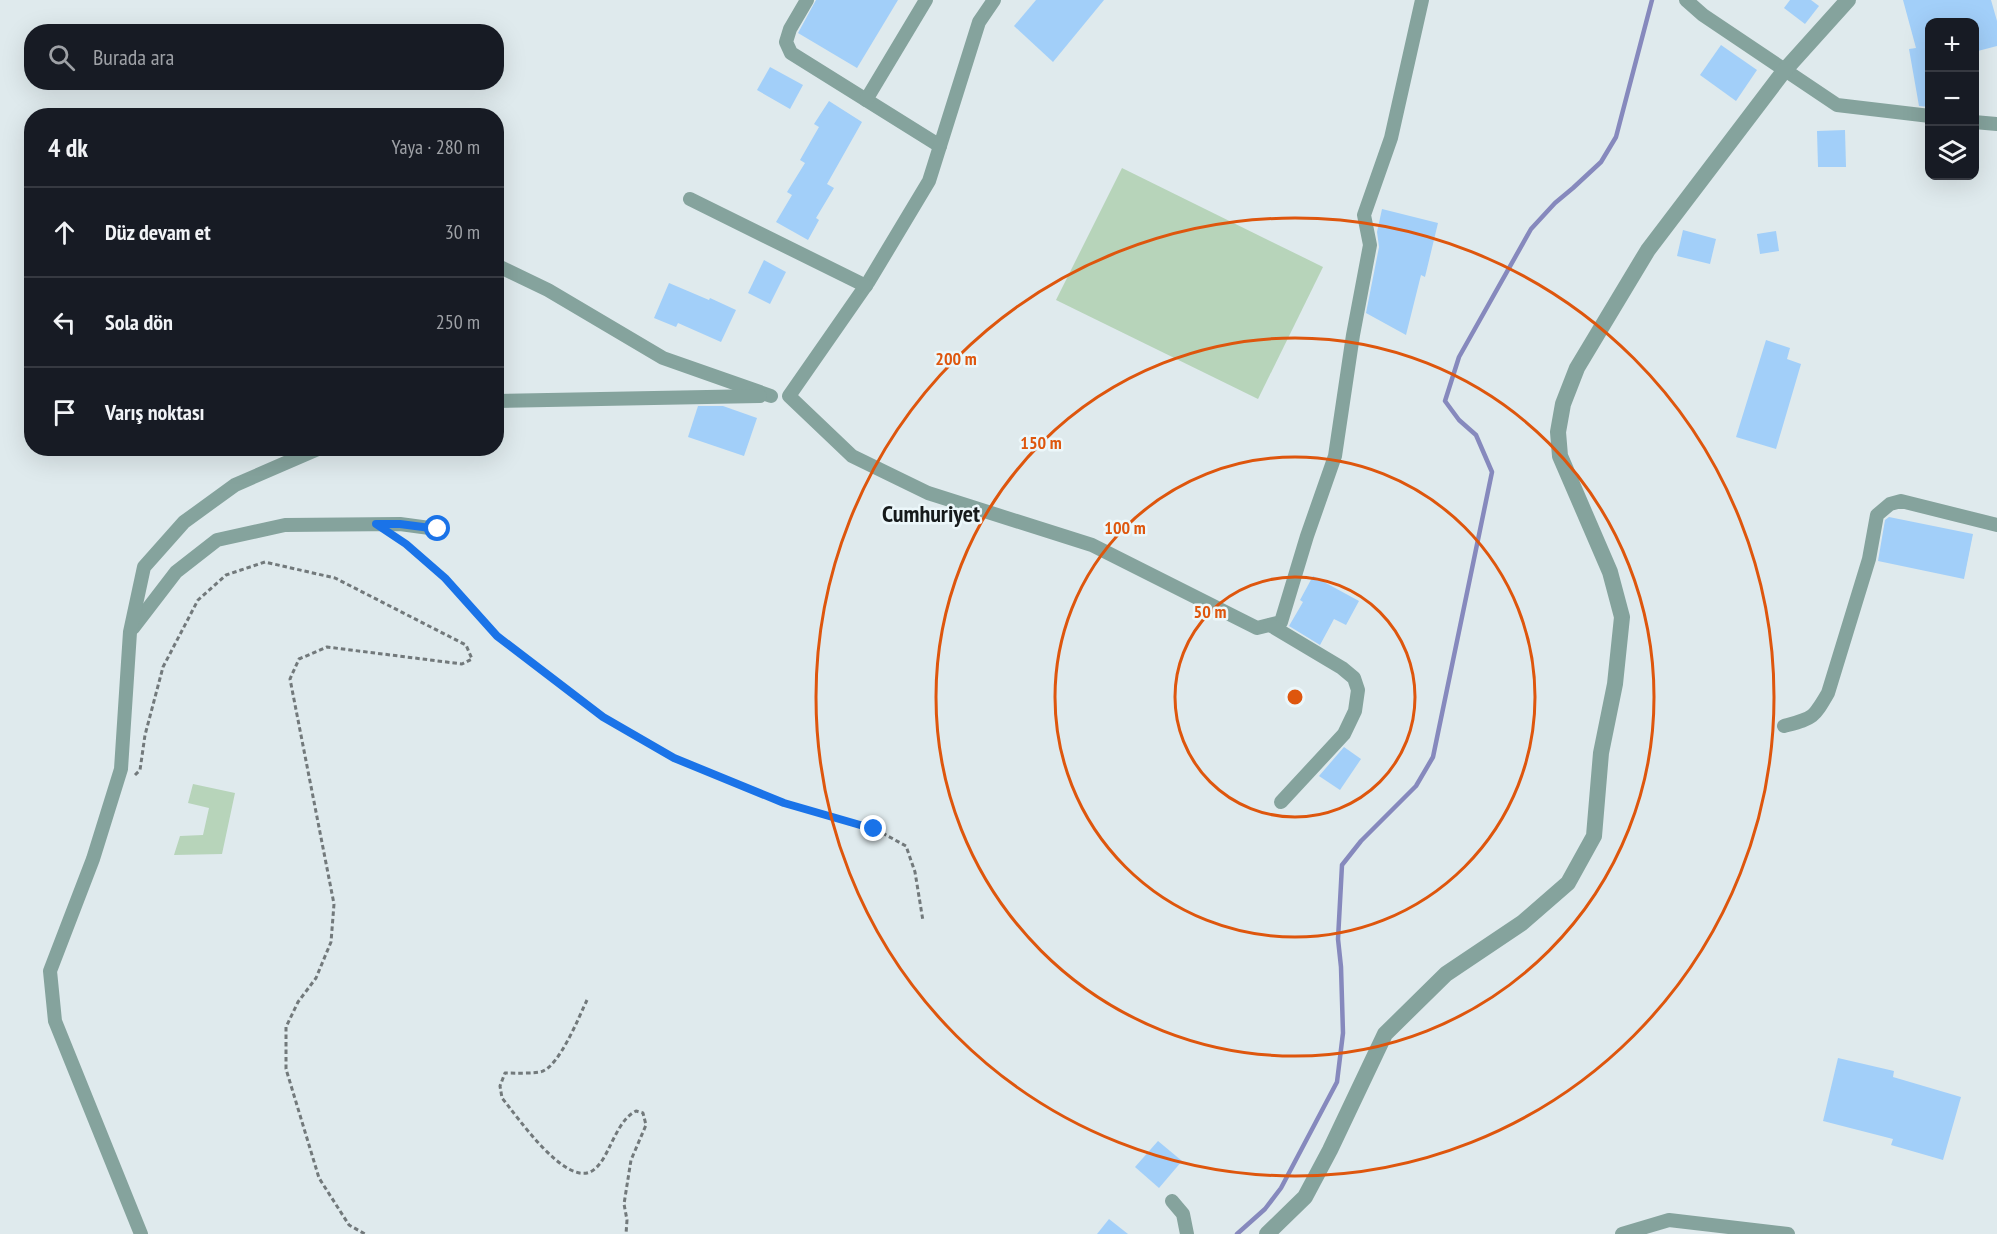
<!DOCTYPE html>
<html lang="tr">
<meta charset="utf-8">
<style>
:root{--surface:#171b24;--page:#20242c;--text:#f1f3f6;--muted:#9ea1a6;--line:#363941}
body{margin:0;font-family:"PT Sans Narrow",sans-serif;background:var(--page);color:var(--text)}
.controls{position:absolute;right:18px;top:18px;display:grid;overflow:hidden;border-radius:12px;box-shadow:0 6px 24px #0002}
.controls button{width:54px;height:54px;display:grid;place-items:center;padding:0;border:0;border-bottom:2px solid var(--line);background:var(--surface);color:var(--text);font:30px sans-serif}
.stop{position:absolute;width:18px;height:18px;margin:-14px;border:4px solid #1a73e8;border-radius:50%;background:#fff}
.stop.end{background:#1a73e8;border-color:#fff;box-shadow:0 2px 6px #0008}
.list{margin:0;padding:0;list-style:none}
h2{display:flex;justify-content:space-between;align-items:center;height:78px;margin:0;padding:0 24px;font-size:26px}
h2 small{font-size:20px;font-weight:400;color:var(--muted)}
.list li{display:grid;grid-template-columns:39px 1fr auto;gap:18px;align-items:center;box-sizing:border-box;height:90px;padding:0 24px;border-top:2px solid var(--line)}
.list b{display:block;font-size:22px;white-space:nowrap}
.list em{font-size:20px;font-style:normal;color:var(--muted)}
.icon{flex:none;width:33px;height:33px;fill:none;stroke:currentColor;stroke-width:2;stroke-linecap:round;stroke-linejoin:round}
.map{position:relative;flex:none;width:1997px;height:1234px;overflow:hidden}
.search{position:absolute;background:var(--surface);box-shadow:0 6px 24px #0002;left:24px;top:24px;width:480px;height:66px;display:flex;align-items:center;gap:15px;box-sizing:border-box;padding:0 21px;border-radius:24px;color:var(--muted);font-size:22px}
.panel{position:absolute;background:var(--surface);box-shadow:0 6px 24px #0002;left:24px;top:108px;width:480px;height:348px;border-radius:24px}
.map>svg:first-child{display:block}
</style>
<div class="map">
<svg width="1997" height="1234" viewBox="0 0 1997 1234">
<rect width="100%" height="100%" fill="#dfeaed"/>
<g fill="#b7d4ba">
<polygon points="1122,168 1323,267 1258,399 1056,300"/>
<polygon points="193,784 235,793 222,854 174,855 180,836 203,835 209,808 188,803"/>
</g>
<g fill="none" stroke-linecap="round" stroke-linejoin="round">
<polyline stroke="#8689bd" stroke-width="4.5" points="1237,1234 1265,1209 1281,1188 1337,1082 1343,1033 1341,967 1338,939 1342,865 1361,841 1416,786 1433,757 1492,472 1476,435 1459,420 1445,401 1459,357 1531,229 1555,203 1573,188 1601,162 1616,137 1652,0"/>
</g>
<g fill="#a2cff9">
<polygon points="816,0 898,0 857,68 798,33"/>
<polygon points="1036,0 1104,0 1053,62 1014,26"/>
<polygon points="1790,0 1811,0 1819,6 1805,24 1784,8"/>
<polygon points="1903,0 1991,0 1997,21 1997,46 1974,52 1974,22 1966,22 1965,18 1946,22 1929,22 1929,107 1919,106 1909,49 1916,48"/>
<polygon points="1721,45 1757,70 1736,101 1700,75"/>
<polygon points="770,67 803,85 790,109 757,90"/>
<polygon points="829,101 862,122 827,184 834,188 816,218 819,220 808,240 776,222 792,195 787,192 805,163 800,160 819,127 814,124"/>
<polygon points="1845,130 1846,167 1818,167 1817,131"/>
<polygon points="1382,209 1438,223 1425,277 1421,275 1406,335 1366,313 1379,247 1377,232"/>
<polygon points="1683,230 1716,239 1710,264 1677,256"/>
<polygon points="1776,231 1779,251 1760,254 1757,234"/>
<polygon points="764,260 786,272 770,304 748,293"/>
<polygon points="669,283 709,300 710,298 736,310 721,342 678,323 676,327 654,318"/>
<polygon points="1766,340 1790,348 1787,359 1801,364 1776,449 1736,437"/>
<polygon points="698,406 723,406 757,418 744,456 688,437"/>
<polygon points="1889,517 1973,534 1964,579 1878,561 1885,520"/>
<polygon points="1313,576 1359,601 1346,625 1334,619 1320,645 1289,626 1303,602 1300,600"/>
<polygon points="1344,747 1361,759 1340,790 1319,776"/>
<polygon points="1838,1058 1894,1071 1893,1077 1961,1097 1943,1160 1891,1145 1893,1139 1823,1121"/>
<polygon points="1158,1141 1182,1161 1159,1188 1135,1167"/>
<polygon points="1109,1219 1128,1234 1097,1234"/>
</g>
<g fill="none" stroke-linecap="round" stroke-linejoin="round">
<g stroke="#72797b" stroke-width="3" stroke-dasharray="4.5 3" stroke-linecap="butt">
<polyline points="397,538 445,578 497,636 603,716 674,758 784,803 875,829 906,846 915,872 923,921"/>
<polyline points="135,775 140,770 145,735 163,667 198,600 226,575 265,562 335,578 466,645 472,659 462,664 327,647 299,659 290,679 334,904 331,942 316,978 298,1002 286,1027 286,1069 319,1178 349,1225 365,1234"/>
<path d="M 587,1000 C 579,1017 560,1064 543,1071 C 537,1074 513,1073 505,1073 L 500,1086 L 502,1098 C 517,1116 565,1187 592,1171 C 600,1166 605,1156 609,1148 C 615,1136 623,1117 636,1111 L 643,1113 L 646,1125 L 631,1160 L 624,1204 L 627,1220 L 626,1234"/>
</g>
<g stroke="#85a39d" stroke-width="14">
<polyline points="807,0 790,29 786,42 791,53 940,146"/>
<polyline points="994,0 979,22 929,181 869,281 789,396 852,456 928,493 1092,545 1257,628 1281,622 1307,536 1335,456 1353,335 1370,245 1364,215 1391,138 1422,0"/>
<polyline points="1686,0 1703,15 1837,105 1930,116"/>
<polyline points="866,100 926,0"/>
<polyline points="1974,122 1997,124"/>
<polyline points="690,199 866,286"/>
<polyline points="496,265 548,290 663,358 771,396"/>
<polyline points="496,401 760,396"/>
<polyline points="1270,625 1342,668 1354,678 1358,690 1355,711 1344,734 1281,802"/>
<polyline points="133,628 176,572 217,540 285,525 400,524 437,529"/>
<path d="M 1784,726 C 1813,718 1813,719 1828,693 L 1869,559 L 1877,515 L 1890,504 L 1901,501 L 1997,525"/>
<polyline points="1172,1201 1183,1214 1187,1234"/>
<polyline points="141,1234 55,1021 50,971 93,859 121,769 130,632 144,567 184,522 235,485 320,448"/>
<polyline points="1622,1234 1669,1220 1788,1234"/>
</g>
<polyline stroke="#85a39d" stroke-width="16" points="1267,1234 1305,1197 1330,1150 1385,1034 1446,974 1522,923 1568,883 1594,836 1601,753 1615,684 1622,617 1610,572 1560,456 1558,432 1563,404 1577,368 1648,250 1784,71 1848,0"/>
</g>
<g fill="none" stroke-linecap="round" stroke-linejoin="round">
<polyline stroke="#1a73e8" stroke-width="8" points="438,529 400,524 376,524 406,544 445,578 497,636 603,717 674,758 784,803 874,829"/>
</g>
<g fill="none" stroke="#de560d" stroke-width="3">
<circle cx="1295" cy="697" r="120"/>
<circle cx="1295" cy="697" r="240"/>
<circle cx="1295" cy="697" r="359"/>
<circle cx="1295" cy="697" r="479"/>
</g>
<g text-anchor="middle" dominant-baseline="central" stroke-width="5" stroke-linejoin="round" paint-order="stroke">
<g font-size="24" font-weight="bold" fill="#161a1b" stroke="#ecf7fa">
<text x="931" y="513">Cumhuriyet</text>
</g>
</g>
<circle cx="1295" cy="697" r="9" fill="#de560d" stroke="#ecf7fa" stroke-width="3"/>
<g font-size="18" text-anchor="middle" font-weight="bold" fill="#de560d" stroke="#ecf7fa" stroke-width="5" stroke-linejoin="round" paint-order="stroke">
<text x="956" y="365">200 m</text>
<text x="1041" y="449">150 m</text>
<text x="1125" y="534">100 m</text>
<text x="1210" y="618">50 m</text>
</g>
</svg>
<div class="controls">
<button>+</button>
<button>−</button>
<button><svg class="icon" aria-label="layers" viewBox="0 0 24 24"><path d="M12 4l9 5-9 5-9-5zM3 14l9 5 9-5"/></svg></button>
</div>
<div class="stop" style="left:438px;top:529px"></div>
<div class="stop end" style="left:874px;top:829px"></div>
<div class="search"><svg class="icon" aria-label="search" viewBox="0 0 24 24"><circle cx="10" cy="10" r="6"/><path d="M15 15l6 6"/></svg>Burada ara</div>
<section class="panel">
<h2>4 dk<small>Yaya · 280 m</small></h2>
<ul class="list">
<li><svg class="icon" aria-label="ahead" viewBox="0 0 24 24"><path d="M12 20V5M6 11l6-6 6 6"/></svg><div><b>Düz devam et</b></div><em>30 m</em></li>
<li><svg class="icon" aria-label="left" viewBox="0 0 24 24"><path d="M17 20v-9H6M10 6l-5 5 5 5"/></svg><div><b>Sola dön</b></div><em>250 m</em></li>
<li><svg class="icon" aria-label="arrive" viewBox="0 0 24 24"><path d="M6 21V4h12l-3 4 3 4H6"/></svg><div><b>Varış noktası</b></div></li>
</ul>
</section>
</div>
